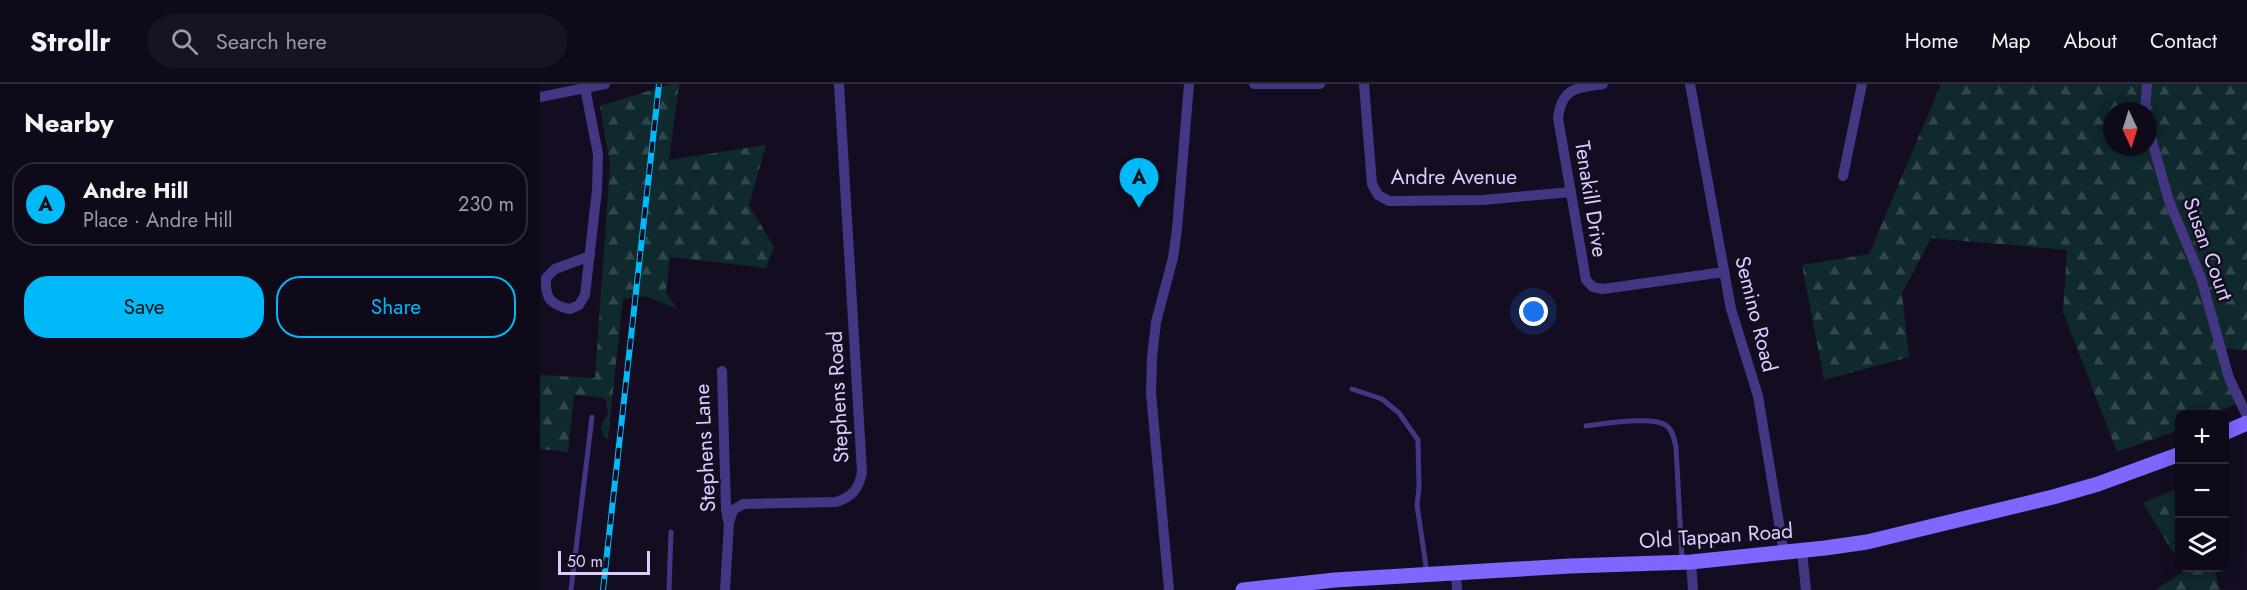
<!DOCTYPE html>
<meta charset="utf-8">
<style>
:root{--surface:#0f0a1a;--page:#181323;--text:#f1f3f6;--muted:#9b9aa2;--line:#2f2b39;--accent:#00b9f9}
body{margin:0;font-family:Jost,sans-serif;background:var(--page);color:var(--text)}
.controls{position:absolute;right:18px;bottom:18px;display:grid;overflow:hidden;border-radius:12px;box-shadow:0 3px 15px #0003}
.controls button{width:54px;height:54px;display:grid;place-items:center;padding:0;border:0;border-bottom:2px solid var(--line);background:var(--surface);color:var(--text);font:30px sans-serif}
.compass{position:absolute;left:1563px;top:18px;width:54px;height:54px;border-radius:50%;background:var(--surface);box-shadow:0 3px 15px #0003;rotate:176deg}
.scale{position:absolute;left:18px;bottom:15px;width:92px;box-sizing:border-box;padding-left:6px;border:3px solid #dbceff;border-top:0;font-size:16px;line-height:21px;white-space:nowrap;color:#dbceff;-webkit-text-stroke:4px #140d22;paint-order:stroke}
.you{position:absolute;left:994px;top:228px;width:21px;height:21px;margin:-15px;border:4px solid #fff;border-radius:50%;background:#1a73e8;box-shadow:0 0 0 9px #1a73e833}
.badge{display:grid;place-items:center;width:39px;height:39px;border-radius:50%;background:var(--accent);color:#111;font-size:20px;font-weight:700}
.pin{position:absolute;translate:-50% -50px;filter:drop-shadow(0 2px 3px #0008)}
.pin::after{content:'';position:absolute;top:32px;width:21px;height:18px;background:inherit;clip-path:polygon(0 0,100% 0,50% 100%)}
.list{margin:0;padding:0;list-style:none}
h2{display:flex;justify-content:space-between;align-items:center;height:78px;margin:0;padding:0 24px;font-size:26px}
h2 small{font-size:20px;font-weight:400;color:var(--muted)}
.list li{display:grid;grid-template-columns:39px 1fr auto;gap:18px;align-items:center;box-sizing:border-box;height:84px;margin:0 12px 12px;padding:0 12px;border:2px solid var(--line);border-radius:24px}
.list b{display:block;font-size:22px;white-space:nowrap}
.list p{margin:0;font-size:20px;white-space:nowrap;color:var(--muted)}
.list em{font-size:20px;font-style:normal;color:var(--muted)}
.actions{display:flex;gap:12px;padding:18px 24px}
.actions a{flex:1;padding:14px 0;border:2px solid var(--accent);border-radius:24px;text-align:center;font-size:21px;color:var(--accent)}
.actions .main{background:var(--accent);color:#111}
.icon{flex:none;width:33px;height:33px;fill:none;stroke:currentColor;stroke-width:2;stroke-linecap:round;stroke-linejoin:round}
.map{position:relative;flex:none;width:1707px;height:506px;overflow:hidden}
header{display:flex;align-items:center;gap:36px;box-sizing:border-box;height:84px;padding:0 30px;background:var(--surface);border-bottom:2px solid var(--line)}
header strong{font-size:28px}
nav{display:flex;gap:33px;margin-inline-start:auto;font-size:21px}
.search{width:420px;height:54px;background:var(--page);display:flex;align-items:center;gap:15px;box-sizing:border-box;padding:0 21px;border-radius:33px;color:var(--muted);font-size:22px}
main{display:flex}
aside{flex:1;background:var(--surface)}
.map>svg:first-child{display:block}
</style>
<header>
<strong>Strollr</strong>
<div class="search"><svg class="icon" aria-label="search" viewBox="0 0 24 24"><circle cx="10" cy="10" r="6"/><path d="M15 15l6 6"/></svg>Search here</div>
<nav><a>Home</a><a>Map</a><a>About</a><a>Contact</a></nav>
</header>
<main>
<aside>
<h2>Nearby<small></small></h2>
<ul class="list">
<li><span class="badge">A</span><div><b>Andre Hill</b><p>Place · Andre Hill</p></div><em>230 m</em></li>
</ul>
<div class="actions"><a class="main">Save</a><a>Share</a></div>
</aside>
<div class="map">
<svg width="1707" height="506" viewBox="0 0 1707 506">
<defs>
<pattern id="forest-firs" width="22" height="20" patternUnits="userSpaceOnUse" patternTransform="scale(1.5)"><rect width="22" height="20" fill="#0f292c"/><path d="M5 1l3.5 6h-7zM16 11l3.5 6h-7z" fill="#31474c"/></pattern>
</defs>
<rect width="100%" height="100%" fill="#140d22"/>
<g fill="url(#forest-firs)" fill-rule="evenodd">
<polygon points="131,0 139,0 129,76 226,61 209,121 234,163 226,184 130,173 126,208 137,225 105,212 83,215 68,354 64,353 61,342 68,330 65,314 34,311 28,368 0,365 0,291 55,294 70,80 60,22"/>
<path d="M 1401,0 L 1707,0 L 1707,267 L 1682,264 L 1700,318 L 1674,330 L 1640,330 L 1639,346 L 1577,368 L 1523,228 L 1527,166 L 1391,154 L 1362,209 L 1369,273 L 1284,296 L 1262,181 L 1329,170 ZM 1572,27 L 1608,27 L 1608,63 L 1572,63 Z"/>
<polygon points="1639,404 1639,478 1603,419"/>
<polygon points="1643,484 1674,484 1680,506 1615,506 1644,487"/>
</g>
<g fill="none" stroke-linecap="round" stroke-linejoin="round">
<g stroke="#453683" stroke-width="5">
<polyline points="812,305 842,315 859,329 878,356 879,404 877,421 887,489"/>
<path d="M 1046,342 C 1063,340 1114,331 1127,342 C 1133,347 1134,355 1136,363 L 1142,476"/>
<polyline points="31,506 52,333"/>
<polyline points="129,506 131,448"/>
</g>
<g stroke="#453683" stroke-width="10">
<polyline points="714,0 780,0"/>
<polyline points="824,0 832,100 838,111 849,117 943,116 1031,108"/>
<path d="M 1063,0 C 1037,4 1022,3 1018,34 L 1046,196 L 1053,203 L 1063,205 L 1184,188"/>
<polyline points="1150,0 1191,225 1218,312 1244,469"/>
<path d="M 45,4 L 58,70 L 57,106 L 45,211 L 39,221 L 30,225 C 10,221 5,214 6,194 L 15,185 L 50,172"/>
<polyline points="0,13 65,0"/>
<polyline points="1605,27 1607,0"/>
<polyline points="1608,43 1629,117 1661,194 1689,294 1707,332"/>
<polyline points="1303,92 1322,0"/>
<polyline points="182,287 186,425 188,437"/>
<polyline points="1262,467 1266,506"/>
<polyline points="1151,478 1153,506"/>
<polyline points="916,489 917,506"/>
<path d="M 185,506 L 189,439 L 193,426 L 203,420 L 296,418 C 312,413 319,405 322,388 L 299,0"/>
<polyline points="629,506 611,309 612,273 616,238 633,174 637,145 649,0"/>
</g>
<g stroke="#8165ff" stroke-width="15">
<polyline points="1684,349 1707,339"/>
<polyline points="703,506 795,496 1030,482 1151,478 1285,464 1327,458 1513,413 1558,400 1640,370"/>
</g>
<g stroke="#00b9f9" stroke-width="6">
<polyline id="rail" points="63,506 119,0"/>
</g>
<use href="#rail" stroke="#140d22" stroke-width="4" stroke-dasharray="11" stroke-linecap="butt"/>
</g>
<g text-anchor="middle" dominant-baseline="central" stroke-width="5" stroke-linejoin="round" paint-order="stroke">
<g font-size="21" fill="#dbceff" stroke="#140d22">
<text x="914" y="93">Andre Avenue</text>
<text transform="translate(1051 115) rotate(81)">Tenakill Drive</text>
<text transform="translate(1668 165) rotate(70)">Susan Court</text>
<text transform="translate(1216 230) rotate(76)">Semino Road</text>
<text transform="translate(298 313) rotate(-93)">Stephens Road</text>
<text transform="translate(165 364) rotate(-93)">Stephens Lane</text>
<text transform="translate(1176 452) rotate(-4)">Old Tappan Road</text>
</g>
</g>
</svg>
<div class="controls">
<button>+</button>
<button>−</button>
<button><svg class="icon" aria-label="layers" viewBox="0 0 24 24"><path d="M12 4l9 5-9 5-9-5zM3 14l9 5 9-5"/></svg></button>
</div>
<svg class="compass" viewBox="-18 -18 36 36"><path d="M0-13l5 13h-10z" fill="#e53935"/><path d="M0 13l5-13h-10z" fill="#9b9aa2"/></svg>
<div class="scale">50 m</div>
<div class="you"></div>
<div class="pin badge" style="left:599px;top:124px">A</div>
</div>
</main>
